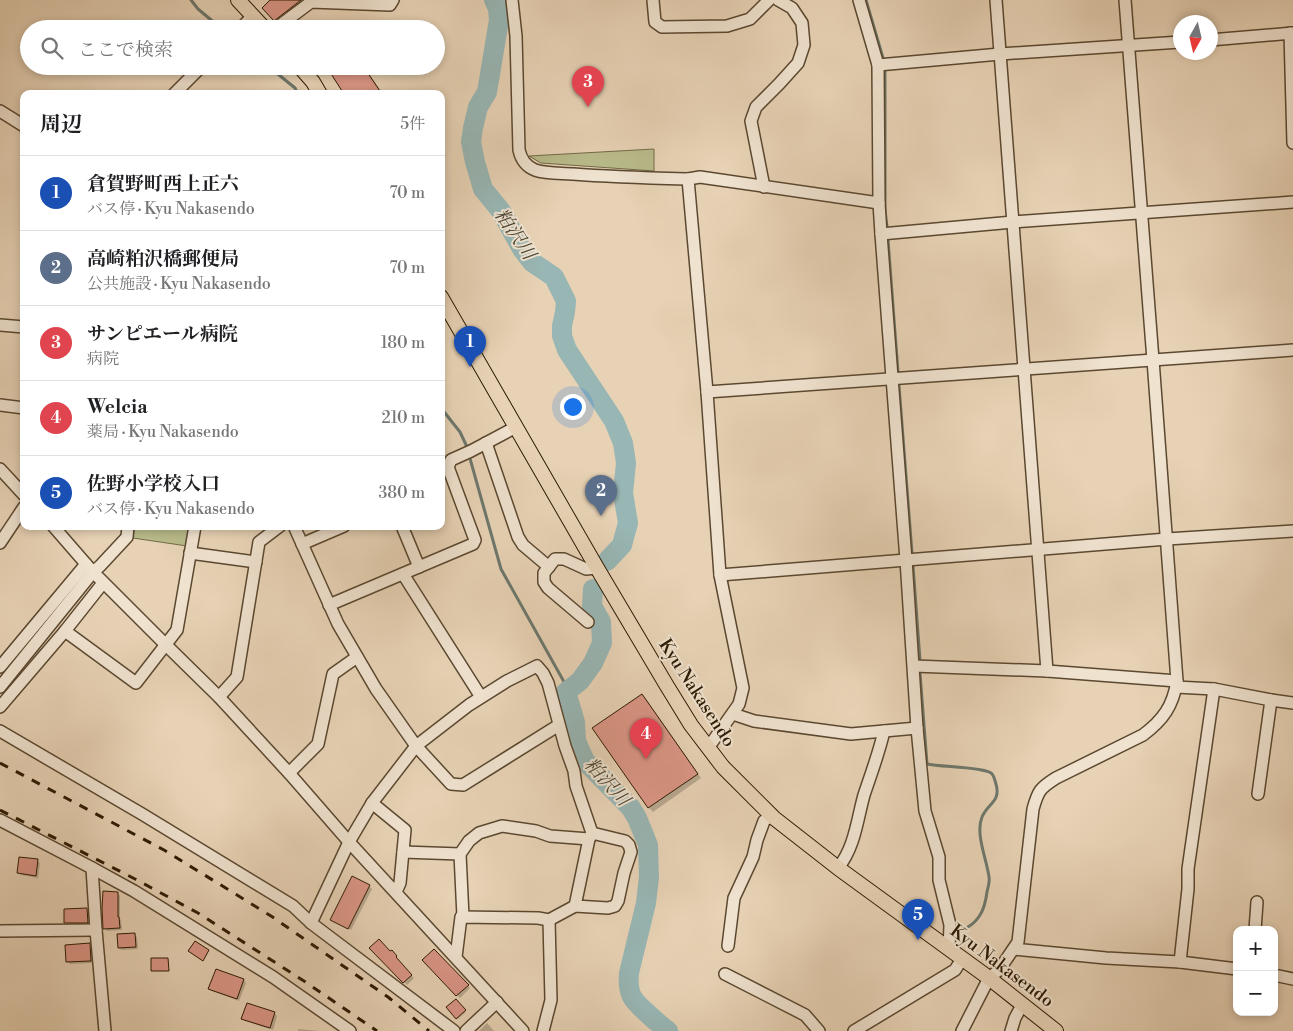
<!DOCTYPE html>
<html lang="ja">
<meta charset="utf-8">
<style>
:root{--surface:#fff;--page:#f2f2f2;--text:#202124;--muted:#757577;--line:#e0e0e0;--accent:#0f766e}
body{margin:0;font-family:"Libre Bodoni","Noto Serif JP",serif;background:var(--page);color:var(--text)}
.controls{position:absolute;right:15px;bottom:15px;display:grid;overflow:hidden;border-radius:10px;box-shadow:0 2px 8px #0003}
.controls button{width:45px;height:45px;display:grid;place-items:center;padding:0;border:0;border-bottom:1px solid var(--line);background:var(--surface);color:var(--text);font:25px sans-serif}
.compass{position:absolute;left:1173px;top:15px;width:45px;height:45px;border-radius:50%;background:var(--surface);box-shadow:0 2px 8px #0003;rotate:188deg}
.you{position:absolute;left:572px;top:406px;width:18px;height:18px;margin:-12px;border:4px solid #fff;border-radius:50%;background:#1a73e8;box-shadow:0 0 0 8px #1a73e833}
.badge{display:grid;place-items:center;width:32px;height:32px;border-radius:50%;background:var(--accent);color:#fff;font-size:16px;font-weight:700}
.pin{position:absolute;translate:-50% -41px;filter:drop-shadow(0 1px 2px #0008)}
.pin::after{content:'';position:absolute;top:26px;width:18px;height:15px;background:inherit;clip-path:polygon(0 0,100% 0,50% 100%)}
.list{margin:0;padding:0;list-style:none}
h2{display:flex;justify-content:space-between;align-items:center;height:65px;margin:0;padding:0 20px;font-size:21px}
h2 small{font-size:16px;font-weight:400;color:var(--muted)}
.list li{display:grid;grid-template-columns:32px 1fr auto;gap:15px;align-items:center;box-sizing:border-box;height:75px;padding:0 20px;border-top:1px solid var(--line)}
.list b{display:block;font-size:19px;white-space:nowrap}
.list p{margin:0;font-size:16px;white-space:nowrap;color:var(--muted)}
.list em{font-size:16px;font-style:normal;color:var(--muted)}
.icon{flex:none;width:28px;height:28px;fill:none;stroke:currentColor;stroke-width:2;stroke-linecap:round;stroke-linejoin:round}
.map{position:relative;flex:none;width:1293px;height:1031px;overflow:hidden}
.search{position:absolute;background:var(--surface);box-shadow:0 2px 8px #0003;left:20px;top:20px;width:425px;height:55px;display:flex;align-items:center;gap:12px;box-sizing:border-box;padding:0 18px;border-radius:28px;color:var(--muted);font-size:19px}
.panel{position:absolute;background:var(--surface);box-shadow:0 2px 8px #0003;left:20px;top:90px;width:425px;height:440px;border-radius:10px}
.map>svg:first-child{display:block}
</style>
<div class="map">
<svg width="1293" height="1031" viewBox="0 0 1293 1031">
<rect width="100%" height="100%" fill="#e7d2b5"/>
<filter id="stains"><feTurbulence type="fractalNoise" baseFrequency=".004" numOctaves="4"/><feColorMatrix values="0 0 0 0 .2 0 0 0 0 .09 0 0 0 0 .02 0 0 0 .5 -.17"/></filter>
<radialGradient id="worn" r=".72"><stop offset=".6" stop-color="#630" stop-opacity="0"/><stop offset="1" stop-color="#630" stop-opacity=".3"/></radialGradient>
<g fill="#b9bb8b" stroke="#726a47">
<polygon points="654,149 654,171 541,163 529,156"/>
<polygon points="135,526 190,526 187,546 133,538"/>
</g>
<g fill="#0003">
<polygon points="272,0 304,0 306,3 278,24 264,8"/>
<polygon points="327,66 364,66 383,94 346,94"/>
<polygon points="642,695 646,699 701,778 653,812 649,808 594,729"/>
<polygon points="37,860 40,863 38,878 21,875 19,873"/>
<polygon points="369,886 372,889 351,930 334,922 332,920"/>
<polygon points="118,893 120,896 120,919 121,920 122,930 107,931 105,929"/>
<polygon points="87,909 89,912 90,925 68,925 65,922"/>
<polygon points="134,934 137,937 138,949 122,950 119,948"/>
<polygon points="89,945 92,947 93,963 70,964 67,961"/>
<polygon points="371,948 394,954 399,960 398,961 414,978 407,985"/>
<polygon points="434,951 470,988 460,998 424,960"/>
<polygon points="217,970 244,980 246,983 239,1001 212,991 210,988"/>
<polygon points="456,1000 466,1012 458,1019 448,1008"/>
<polygon points="247,1005 275,1014 277,1016 273,1030 245,1021 243,1018"/>
<polygon points="487,1023 494,1031 479,1031"/>
<polygon points="298,1029 320,1031 298,1031"/>
</g>
<g fill="none" stroke-linecap="round" stroke-linejoin="round">
<g stroke="#6d786d" stroke-width="3">
<polyline points="191,0 198,9 222,29"/>
<polyline points="866,0 883,58"/>
<polyline points="268,66 295,88 298,94"/>
<polyline points="885,71 885,210 887,227"/>
<polyline points="888,240 898,372"/>
<polyline points="899,386 912,553"/>
<polyline points="441,408 460,432 468,449"/>
<polyline points="469,455 501,569 568,689"/>
<polyline points="913,566 920,660"/>
<path d="M 920,673 L 927,764 C 940,767 982,767 991,773 C 994,775 995,781 996,784 C 1001,802 988,803 982,817 C 975,834 987,860 989,877 C 990,882 988,887 987,892 C 985,907 981,919 968,927"/>
</g>
<g stroke="#98b6b4" stroke-width="20">
<polyline points="494,0 498,9 499,20 487,92 478,107 473,128 471,142 475,162 483,189 501,211 522,249 532,262 554,277 566,301 565,312 562,326 562,336 567,350 614,421 623,443 626,463 623,493 628,523 622,545 607,561"/>
<path d="M 593,589 L 592,606 L 601,622 L 602,643 L 593,663 L 580,681 L 566,692 L 575,722 L 576,741 L 585,761 L 631,808 L 637,818 L 648,845 L 649,877 L 646,903 L 629,973 C 627,996 633,1000 649,1015 C 655,1020 661,1026 668,1031"/>
</g>
</g>
<g fill="#db9686" stroke="#2c1a03">
<polygon points="270,0 301,0 274,21 262,8"/>
<polygon points="326,66 363,66 382,94 344,94"/>
<polygon points="642,694 698,774 648,808 592,728"/>
<polygon points="19,857 38,859 36,876 17,873"/>
<polygon points="352,876 370,885 348,929 330,920"/>
<polygon points="103,891 118,892 118,917 119,917 120,928 103,929 102,908"/>
<polygon points="87,908 88,923 64,923 64,909"/>
<polygon points="135,933 136,947 118,948 117,934"/>
<polygon points="379,939 390,951 392,950 397,956 396,957 412,975 403,983 369,948"/>
<polygon points="195,941 209,950 203,961 188,951"/>
<polygon points="90,943 91,961 66,962 65,945"/>
<polygon points="434,949 469,985 456,996 422,960"/>
<polygon points="151,958 168,958 169,971 151,971"/>
<polygon points="216,969 244,979 237,999 208,989"/>
<polygon points="456,999 466,1010 456,1019 446,1007"/>
<polygon points="247,1003 275,1012 270,1028 241,1019"/>
</g>
<g fill="none" stroke-linecap="round" stroke-linejoin="round">
<g stroke="#5b4830" stroke-width="14">
<g id="minor">
<path d="M 512,0 L 516,36 L 519,150 C 521,159 525,166 535,170 C 547,174 561,173 573,174 C 611,177 650,178 688,179 L 700,177 L 879,203"/>
<polyline points="653,0 655,22 662,27 727,26 750,19 769,0"/>
<polyline points="859,0 878,65 879,203 881,234 906,560 917,728 925,811 939,857 939,880 950,925 949,949"/>
<polyline points="996,0 1047,671"/>
<polyline points="240,29 253,16"/>
<polyline points="275,29 311,2 390,5 393,0"/>
<polyline points="1290,33 1293,143"/>
<polyline points="1210,40 1293,33"/>
<polyline points="878,65 1000,54 1180,42"/>
<polyline points="174,94 202,66"/>
<polyline points="0,111 24,126"/>
<polyline points="688,179 707,392 720,575 743,688 739,704 708,748"/>
<polyline points="764,187 751,121 756,107 779,84 798,63 804,45 802,23 792,8 778,0"/>
<polyline points="881,234 1013,222 1293,202"/>
<polyline points="0,325 24,327"/>
<polyline points="707,392 1293,350"/>
<polyline points="0,405 24,408"/>
<polyline points="486,443 518,537 523,545 549,567"/>
<polyline points="0,469 24,495"/>
<polyline points="53,526 93,572 166,645 219,697 289,773 349,842 523,1031"/>
<polyline points="294,526 338,624 376,689 416,746 451,784 463,785 559,725"/>
<polyline points="402,526 419,567"/>
<polyline points="0,543 24,507"/>
<polyline points="302,544 344,526"/>
<polyline points="190,553 256,562"/>
<polyline points="403,574 481,697"/>
<polyline points="720,575 1167,539 1293,531"/>
<polyline points="329,605 473,544 475,540 448,467 451,460 471,451 516,427"/>
<polyline points="588,622 548,588 544,582 544,573 555,559 564,559 586,569 597,568"/>
<polyline points="65,631 136,683 177,630 195,526"/>
<polyline points="914,666 1047,671 1177,681"/>
<polyline points="0,667 86,564"/>
<polyline points="0,687 93,572 100,566 127,537 128,526"/>
<polyline points="1176,687 1214,689 1271,700 1293,703"/>
<polyline points="219,697 237,677 259,542 280,526"/>
<polyline points="0,707 65,631 103,583"/>
<polyline points="733,714 754,721 851,734 917,728"/>
<polyline points="0,731 142,814 293,906 311,923 454,1031"/>
<polyline points="289,773 318,744 333,674 357,657"/>
<polyline points="1258,794 1271,700"/>
<polyline points="372,803 405,830 400,883 396,892"/>
<polyline points="0,820 92,868 134,891 273,977 350,1031"/>
<polyline points="403,852 460,854"/>
<polyline points="92,868 96,930 105,1031"/>
<path d="M 838,868 C 855,847 857,820 864,795 C 871,774 879,753 884,731"/>
<polyline points="463,917 460,854 469,841 479,833 502,826 536,831 550,836 589,839"/>
<polyline points="311,923 349,842 372,803 416,746 469,705 507,681 537,666 543,673 548,683 565,746 574,771 576,786 592,833"/>
<polyline points="1255,930 1257,902"/>
<polyline points="0,931 96,930"/>
<polyline points="728,946 734,898 753,857 757,840 764,821 771,815"/>
<polyline points="1014,949 1106,958 1180,962 1237,969"/>
<polyline points="456,957 461,917 538,918 549,920 575,906 608,908 615,906 618,901 624,873 631,852 629,845 625,841 592,833 589,839 575,906"/>
<polyline points="1180,962 1188,889 1188,869 1214,689"/>
<polyline points="725,974 805,1015 819,1031"/>
<polyline points="1274,975 1293,979"/>
<polyline points="466,1031 497,1002"/>
<polyline points="543,1031 551,1000 549,920"/>
<polyline points="854,1031 955,970 962,959"/>
<path d="M 962,1031 L 989,978 L 999,970 L 1018,942 L 1033,809 C 1038,791 1040,788 1056,778 L 1143,735 C 1163,720 1173,706 1177,681 L 1153,360 L 1125,0"/>
<polyline points="1011,1031 1015,1018 1022,1005"/>
</g>
</g>
<g stroke="#2c1a03" stroke-width="16">
<g id="major">
<polyline points="238,0 265,29"/>
<polyline points="299,66 313,82 320,94"/>
<polyline points="441,297 597,568 667,686 691,725 723,767 774,818 838,868 989,978 1056,1031"/>
</g>
</g>
<use href="#minor" stroke="#efe2cf" stroke-width="11"/>
<use href="#major" stroke="#e7d2b5" stroke-width="14"/>
<g stroke="#2c1a03" stroke-width="3" stroke-dasharray="9 9" stroke-linecap="butt">
<polyline points="0,763 164,850 271,916 388,997 429,1031"/>
<polyline points="0,810 135,879 198,913 304,981 377,1031"/>
</g>
</g>
<g text-anchor="middle" dominant-baseline="central" stroke-width="4" stroke-linejoin="round" paint-order="stroke">
<g font-size="18" fill="#2c1a03" stroke="#efe2cf">
<text transform="translate(697 693) rotate(57)">Kyu Nakasendo</text>
<text transform="translate(1002 966) rotate(37)">Kyu Nakasendo</text>
</g>
<g font-size="19" font-style="italic" fill="#4c4938" stroke="#efe2cf">
<text transform="translate(515 234) rotate(56)">粕沢川</text>
<text transform="translate(607 782) rotate(48)">粕沢川</text>
</g>
</g>
<rect width="100%" height="100%" filter="url(#stains)"/>
<rect width="100%" height="100%" fill="url(#worn)"/>
</svg>
<div class="controls">
<button>+</button>
<button>−</button>
</div>
<svg class="compass" viewBox="-18 -18 36 36"><path d="M0-13l5 13h-10z" fill="#e53935"/><path d="M0 13l5-13h-10z" fill="#757577"/></svg>
<div class="you"></div>
<div class="pin badge" style="left:470px;top:367px;background:#1a4fb4">1</div>
<div class="pin badge" style="left:601px;top:516px;background:#5c6f8a">2</div>
<div class="pin badge" style="left:588px;top:107px;background:#e0444e">3</div>
<div class="pin badge" style="left:646px;top:759px;background:#e0444e">4</div>
<div class="pin badge" style="left:918px;top:940px;background:#1a4fb4">5</div>
<div class="search"><svg class="icon" aria-label="search" viewBox="0 0 24 24"><circle cx="10" cy="10" r="6"/><path d="M15 15l6 6"/></svg>ここで検索</div>
<section class="panel">
<h2>周辺<small>5件</small></h2>
<ul class="list">
<li><span class="badge" style="background:#1a4fb4">1</span><div><b>倉賀野町西上正六</b><p>バス停 · Kyu Nakasendo</p></div><em>70 m</em></li>
<li><span class="badge" style="background:#5c6f8a">2</span><div><b>高崎粕沢橋郵便局</b><p>公共施設 · Kyu Nakasendo</p></div><em>70 m</em></li>
<li><span class="badge" style="background:#e0444e">3</span><div><b>サンピエール病院</b><p>病院</p></div><em>180 m</em></li>
<li><span class="badge" style="background:#e0444e">4</span><div><b>Welcia</b><p>薬局 · Kyu Nakasendo</p></div><em>210 m</em></li>
<li><span class="badge" style="background:#1a4fb4">5</span><div><b>佐野小学校入口</b><p>バス停 · Kyu Nakasendo</p></div><em>380 m</em></li>
</ul>
</section>
</div>
